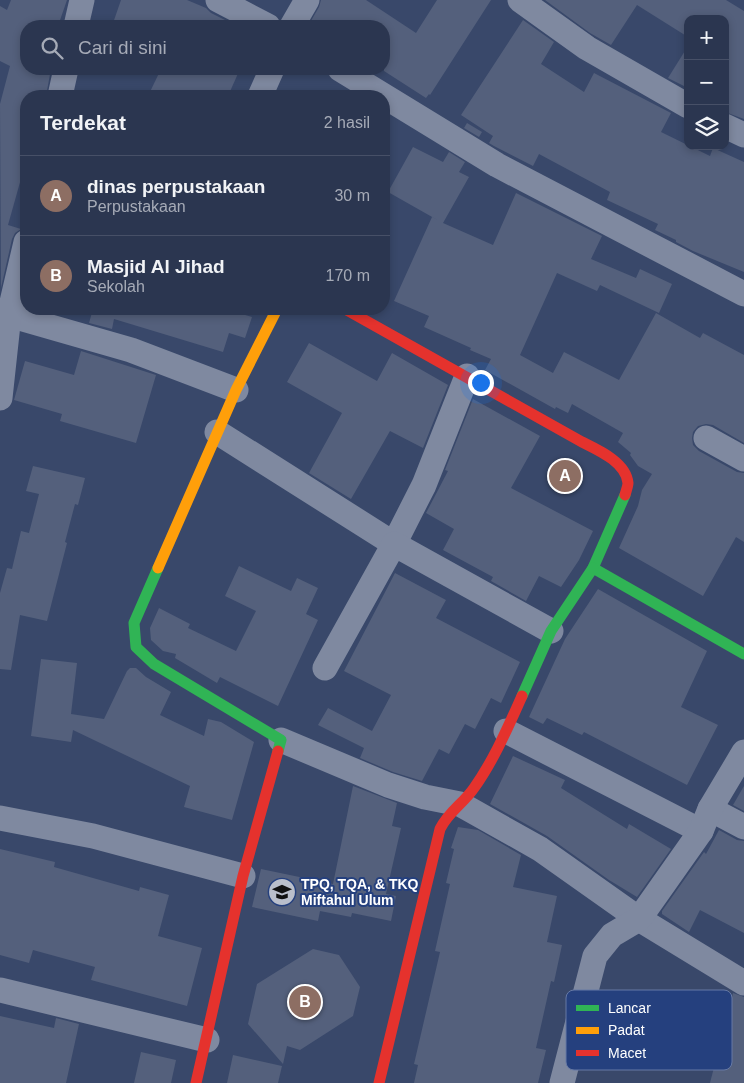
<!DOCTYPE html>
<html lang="id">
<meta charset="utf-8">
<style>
:root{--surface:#2b3650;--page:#333e57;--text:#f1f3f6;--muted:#a6abb7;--line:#475067;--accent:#8abfa5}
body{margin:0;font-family:Arial,sans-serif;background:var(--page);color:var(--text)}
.controls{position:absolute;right:15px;top:15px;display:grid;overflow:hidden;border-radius:10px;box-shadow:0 2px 8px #0003}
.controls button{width:45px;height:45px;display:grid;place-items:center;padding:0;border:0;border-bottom:1px solid var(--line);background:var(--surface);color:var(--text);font:25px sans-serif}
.you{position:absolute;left:480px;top:382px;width:18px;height:18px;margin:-12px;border:4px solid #fff;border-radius:50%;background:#1a73e8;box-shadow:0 0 0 8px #1a73e833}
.badge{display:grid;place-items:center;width:32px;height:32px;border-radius:50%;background:var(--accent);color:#fff;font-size:16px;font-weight:700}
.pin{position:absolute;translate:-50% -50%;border:2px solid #fff;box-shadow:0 1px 5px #0006}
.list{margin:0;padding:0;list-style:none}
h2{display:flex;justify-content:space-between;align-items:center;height:65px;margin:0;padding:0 20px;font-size:21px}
h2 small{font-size:16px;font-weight:400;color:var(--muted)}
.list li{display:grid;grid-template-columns:32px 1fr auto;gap:15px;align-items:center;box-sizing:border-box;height:80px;padding:0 20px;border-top:1px solid var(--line)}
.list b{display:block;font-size:19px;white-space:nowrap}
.list p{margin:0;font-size:16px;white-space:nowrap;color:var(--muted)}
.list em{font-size:16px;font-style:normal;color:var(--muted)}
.icon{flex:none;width:28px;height:28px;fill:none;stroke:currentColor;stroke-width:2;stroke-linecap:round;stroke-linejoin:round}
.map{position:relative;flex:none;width:744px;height:1083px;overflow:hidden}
.search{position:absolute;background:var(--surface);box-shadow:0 2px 8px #0003;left:20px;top:20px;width:370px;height:55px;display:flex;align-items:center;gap:12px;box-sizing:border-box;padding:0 18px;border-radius:20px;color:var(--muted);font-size:19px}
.panel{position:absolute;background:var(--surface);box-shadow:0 2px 8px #0003;left:20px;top:90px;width:370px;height:225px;border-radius:20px}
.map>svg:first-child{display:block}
</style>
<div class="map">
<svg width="744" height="1083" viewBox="0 0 744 1083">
<rect width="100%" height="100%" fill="#39486a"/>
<g fill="#54607c">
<polygon points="11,0 67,0 58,26 26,26 26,69 51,69 46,96 26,96 26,161 8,225 21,229 15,233 12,239 1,288 0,104 10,66 0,61 0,6 7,10"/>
<polygon points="121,0 187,0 206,8 211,13 237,26 112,26"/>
<polygon points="321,0 366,0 416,33 437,0 491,0 430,95 429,94 426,98 384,71 384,26 308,26 319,7"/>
<polygon points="545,0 726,0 744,11 744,119 725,112 725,19 688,19 688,37 637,5 611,45 590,33"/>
<polygon points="523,20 554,42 541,64 584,92 594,73 671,113 661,132 710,156 713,148 744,162 744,272 693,251 676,242 676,240 655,230 658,224 607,200 610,192 539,154 533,166 494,146 489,143 493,136 461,115"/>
<polygon points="688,46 688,88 668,78"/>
<polygon points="161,69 240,69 228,96 148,96"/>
<polygon points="467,123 482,132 479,137 464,128"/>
<polygon points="413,147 443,162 449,152 465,162 459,172 469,177 443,223 493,245 516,193 602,236 591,259 636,278 640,269 672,284 659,313 600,285 597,291 557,273 520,355 553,373 564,352 619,380 656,313 700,338 703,333 744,355 744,443 713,425 706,424 698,426 693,432 692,438 693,445 699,451 737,472 744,473 744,542 736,537 703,596 619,548 638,506 642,490 652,474 638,466 630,455 631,453 618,442 623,433 572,404 568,413 556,407 555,409 485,370 491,359 470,350 471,348 424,327 429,316 394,301 432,217 441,222 388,192"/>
<polygon points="93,309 236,309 235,312 252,317 245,338 229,333 223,352 114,319 112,329 89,323"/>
<polygon points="309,343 377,381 392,353 448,385 423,448 390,431 351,499 309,473 342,413 287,382"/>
<polygon points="81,351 156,375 136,443 60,421 62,414 14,400 25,361 74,375"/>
<polygon points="473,399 540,436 511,488 593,531 579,560 561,587 539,576 526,601 491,581 493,577 443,550 454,529 426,513 448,471 445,470"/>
<polygon points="33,466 85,478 78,505 75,504 65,542 67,543 47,621 20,615 11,670 0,669 0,593 7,568 12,569 21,531 29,533 39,494 26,491"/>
<polygon points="239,566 291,591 297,578 318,588 306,614 318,620 278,706 220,677 217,683 175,658 176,654 163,651 151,640 150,628 159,608 190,624 188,628 236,651 256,611 225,596"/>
<polygon points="395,573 446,600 436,618 520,662 501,703 491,698 475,729 465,724 449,754 439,749 422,781 393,772 360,758 364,748 318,725 328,708 372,731 391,695 344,671"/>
<polygon points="598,589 707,651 681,707 718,725 687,785 584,732 582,735 547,718 543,724 529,717 565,639"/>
<polygon points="41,659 77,663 71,714 104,719 127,671 130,668 136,668 146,677 171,692 160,715 204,736 208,719 221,722 254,742 232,820 184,807 190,786 73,730 71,742 31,736"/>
<polygon points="513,756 565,780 561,788 627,829 629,824 671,849 637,897 609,880 547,836 490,804"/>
<polygon points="353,786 397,803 392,826 401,828 386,894 396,896 391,921 352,913 351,917 320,911 318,921 252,907 261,869 333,884"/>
<polygon points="744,786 744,811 733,805"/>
<polygon points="458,827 478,830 521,855 513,887 557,896 547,942 562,945 554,982 551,981 536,1048 546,1050 538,1083 414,1083 418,1065 414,1064 440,952 435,951 450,884 446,883 454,849 451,848"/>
<polygon points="719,830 737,840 744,841 744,933 700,910 689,932 662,914 662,911 704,852 706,854"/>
<polygon points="0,849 55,862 54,867 139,891 140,887 169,895 158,936 202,948 187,1006 91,980 95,967 33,950 29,963 0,955"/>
<polygon points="313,949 339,955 360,987 353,1016 300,1050 287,1046 283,1064 248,1024 257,984"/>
<polygon points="733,993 744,997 744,1083 710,1083"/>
<polygon points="0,1016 54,1028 56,1018 79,1024 66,1083 0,1083"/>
<polygon points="141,1052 176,1060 171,1083 134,1083"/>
<polygon points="233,1055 282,1066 278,1083 227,1083"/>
</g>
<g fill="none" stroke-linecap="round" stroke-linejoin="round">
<g stroke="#7f89a0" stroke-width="25">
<polyline points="218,0 268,26"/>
<polyline points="520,0 587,48 688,106"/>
<polyline points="76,26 82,0"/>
<polyline points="292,26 307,0"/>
<polyline points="340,69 497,165 744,294"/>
<polyline points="60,96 66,69"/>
<polyline points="260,96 272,69"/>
<polyline points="725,126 744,135"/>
<polyline points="9,315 131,350 236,390"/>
<polyline points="0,398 9,315 26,242"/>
<polyline points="217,432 394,544 424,485 467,376"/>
<polyline points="706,438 744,459"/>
<polyline points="325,668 394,544 551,631"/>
<polyline points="506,731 701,831"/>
<polyline points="281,740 388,785 425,797 460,804 540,849 639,919 744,983"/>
<polyline points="710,809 744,827"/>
<polyline points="0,818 93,836 243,876"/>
<polyline points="0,990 207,1040"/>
<polyline points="562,1083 595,956 612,935 639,919 701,831 710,809 744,752"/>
</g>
<g stroke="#30b455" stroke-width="11">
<polyline points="625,495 593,568 744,654"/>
<polyline points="158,568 134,623 136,647 154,664 281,740 278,751"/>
<polyline points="522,696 551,631 593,568"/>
</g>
<polyline stroke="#ff9f0a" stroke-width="11" points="158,568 236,390 277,309"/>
<g stroke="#e5322d" stroke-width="11">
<path d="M 345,309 L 582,442 C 598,450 626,462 628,483 C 628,486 626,491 625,495"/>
<polyline points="196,1083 243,876 278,751"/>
<path d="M 379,1083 L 440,829 C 449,811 463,804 474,788 C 494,760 508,727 522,696"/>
</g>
</g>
<defs>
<g id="school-disc" transform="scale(1.4375)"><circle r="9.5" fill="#babfcb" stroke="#25407e"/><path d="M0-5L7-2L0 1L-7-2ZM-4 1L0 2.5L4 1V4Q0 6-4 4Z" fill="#111"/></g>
</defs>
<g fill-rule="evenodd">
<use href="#school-disc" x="282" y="892"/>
</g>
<g text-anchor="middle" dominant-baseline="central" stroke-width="4" stroke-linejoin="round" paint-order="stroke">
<g font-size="14" font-weight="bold" fill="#fff" stroke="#25407e" text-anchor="start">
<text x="301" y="884">TPQ, TQA, &amp; TKQ<tspan x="301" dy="16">Miftahul Ulum</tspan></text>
</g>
</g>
<rect x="566" y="990" width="166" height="80" rx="8" fill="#25407e" stroke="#6679a5" stroke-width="1"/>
<rect x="576" y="1005" width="23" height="6" fill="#30b455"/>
<rect x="576" y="1027" width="23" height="7" fill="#ff9f0a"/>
<rect x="576" y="1050" width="23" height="6" fill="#e5322d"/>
<g font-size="14" fill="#fff">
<text x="608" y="1013">Lancar</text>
<text x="608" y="1035">Padat</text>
<text x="608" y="1058">Macet</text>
</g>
</svg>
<div class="controls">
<button>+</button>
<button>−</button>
<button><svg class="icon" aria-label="layers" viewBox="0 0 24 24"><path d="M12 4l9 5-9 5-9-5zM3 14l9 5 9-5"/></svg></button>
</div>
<div class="you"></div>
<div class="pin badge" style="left:565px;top:476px;background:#8d6e63">A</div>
<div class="pin badge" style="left:305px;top:1002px;background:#8d6e63">B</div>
<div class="search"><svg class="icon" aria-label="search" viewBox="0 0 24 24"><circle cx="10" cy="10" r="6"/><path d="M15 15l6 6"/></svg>Cari di sini</div>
<section class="panel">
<h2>Terdekat<small>2 hasil</small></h2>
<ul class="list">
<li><span class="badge" style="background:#8d6e63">A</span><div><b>dinas perpustakaan</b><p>Perpustakaan</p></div><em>30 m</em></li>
<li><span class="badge" style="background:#8d6e63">B</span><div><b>Masjid Al Jihad</b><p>Sekolah</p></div><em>170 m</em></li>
</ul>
</section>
</div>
